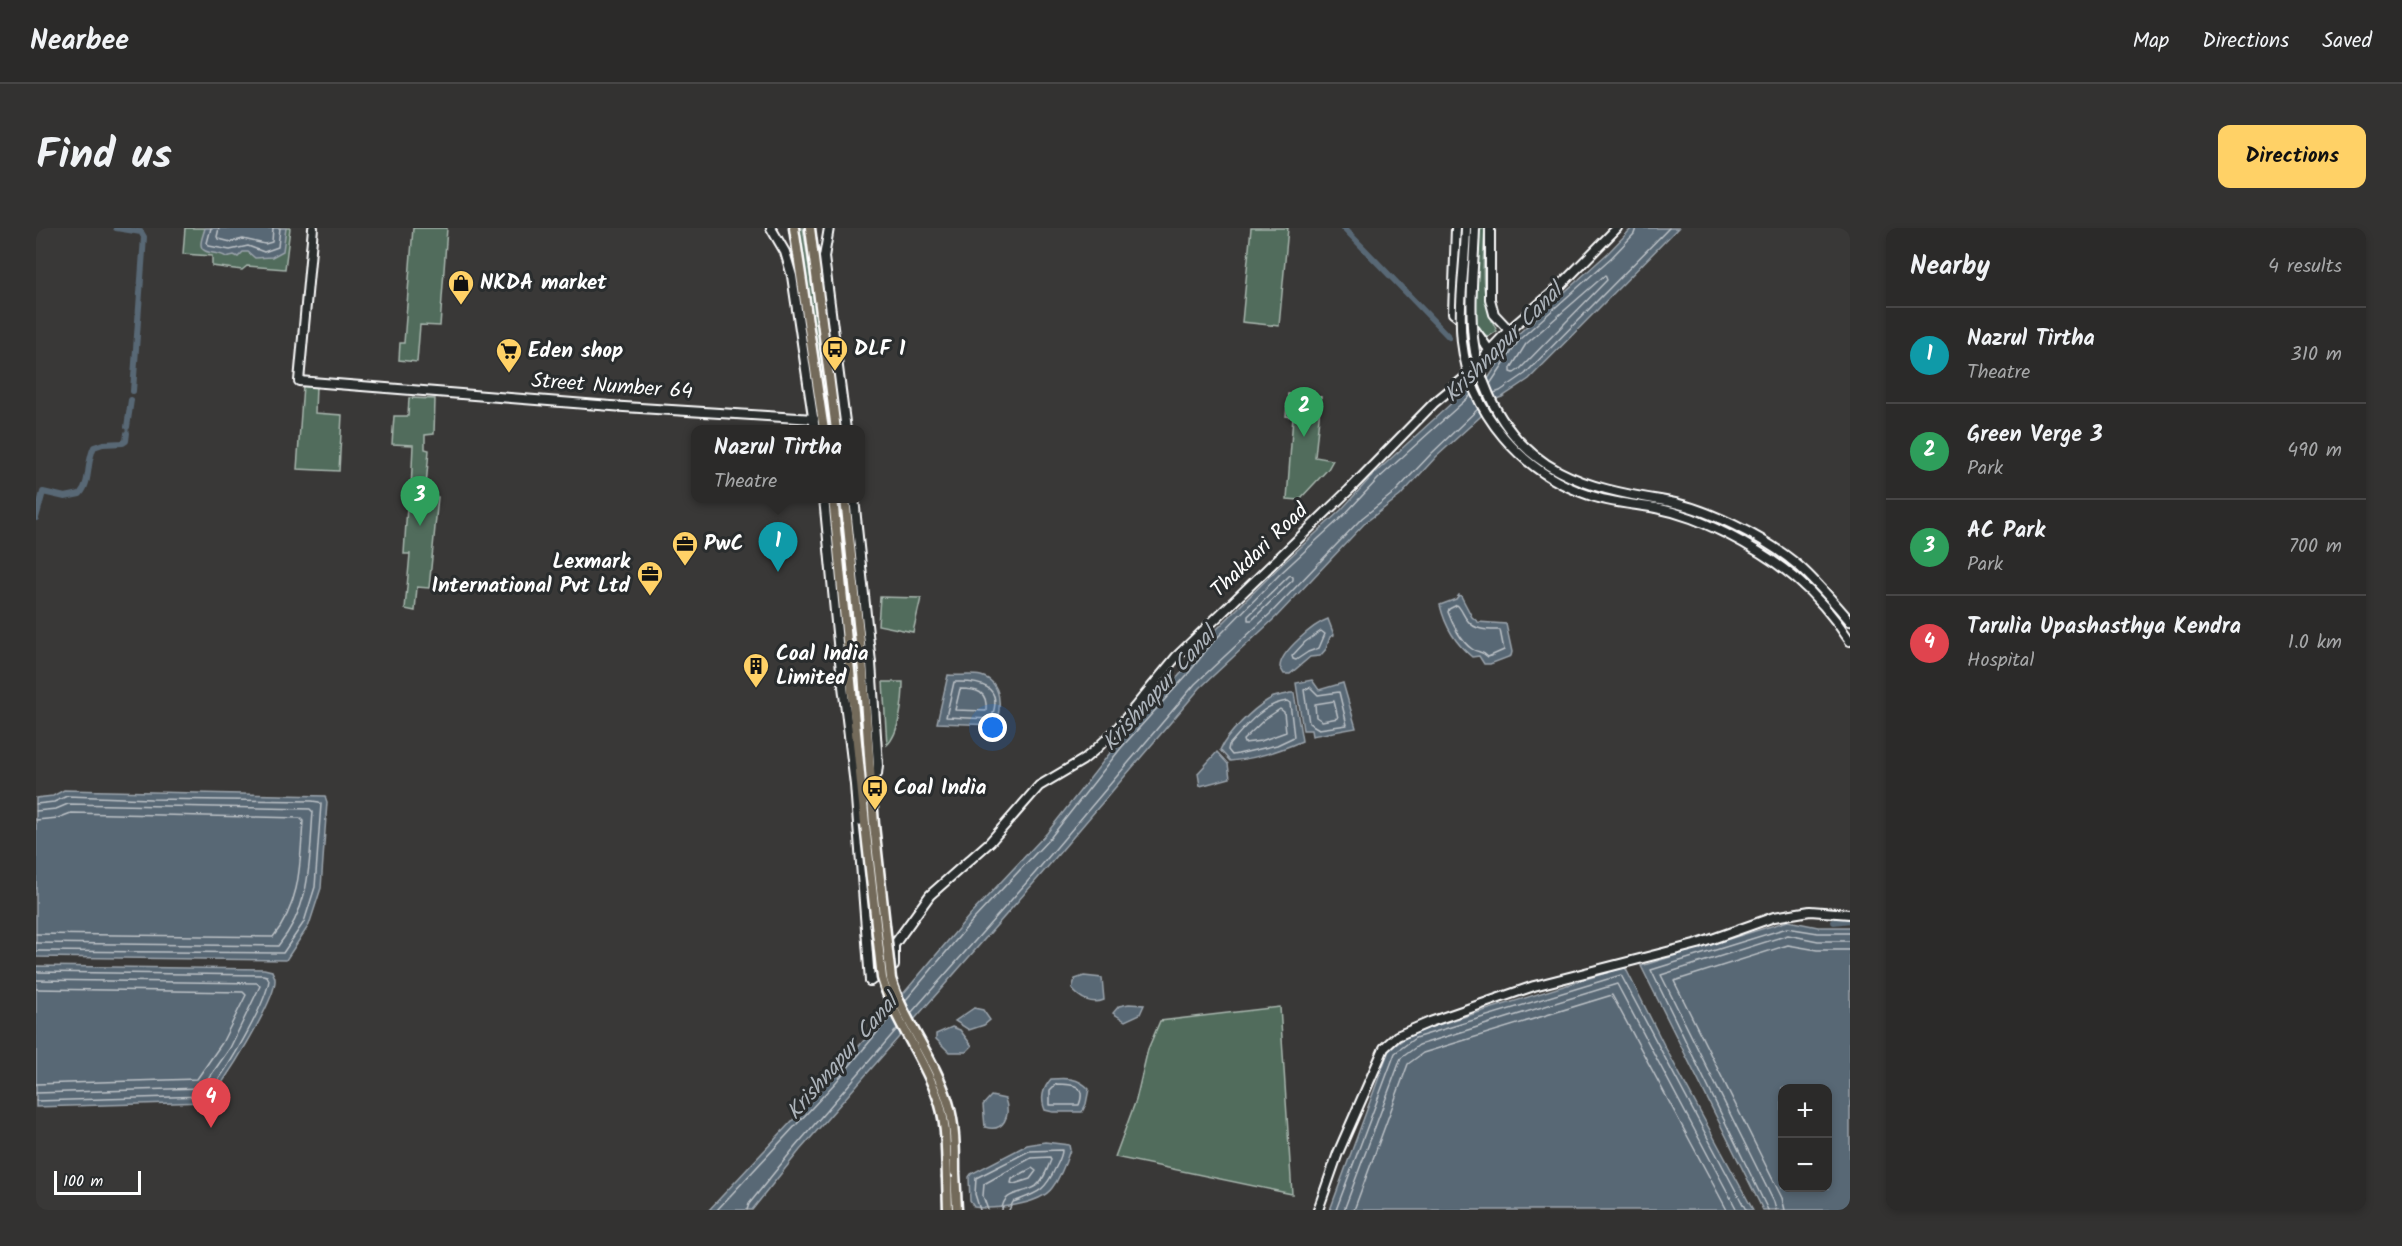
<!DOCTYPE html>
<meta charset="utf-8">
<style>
:root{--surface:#2b2a29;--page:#333231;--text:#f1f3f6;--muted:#a6a7a8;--line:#474646;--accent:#ffd166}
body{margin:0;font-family:Kalam,sans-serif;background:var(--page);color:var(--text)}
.controls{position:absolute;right:18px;bottom:18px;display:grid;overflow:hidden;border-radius:12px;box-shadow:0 3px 9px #0003}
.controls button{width:54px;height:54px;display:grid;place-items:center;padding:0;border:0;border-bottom:2px solid var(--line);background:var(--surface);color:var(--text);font:30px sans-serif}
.scale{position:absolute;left:18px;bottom:15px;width:87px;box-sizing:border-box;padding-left:6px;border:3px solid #fff;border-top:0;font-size:16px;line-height:21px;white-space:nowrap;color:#fff;-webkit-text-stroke:4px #2a2d2e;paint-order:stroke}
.you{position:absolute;left:957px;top:500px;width:21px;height:21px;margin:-15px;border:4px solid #fff;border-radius:50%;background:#1a73e8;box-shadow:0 0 0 9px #1a73e833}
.badge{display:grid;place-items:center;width:39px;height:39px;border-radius:50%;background:var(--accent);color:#fff;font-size:20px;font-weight:700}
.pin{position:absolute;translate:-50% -50px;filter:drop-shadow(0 2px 3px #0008)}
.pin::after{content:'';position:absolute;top:32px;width:21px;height:18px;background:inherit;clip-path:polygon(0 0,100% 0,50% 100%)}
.popup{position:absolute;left:655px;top:197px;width:174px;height:78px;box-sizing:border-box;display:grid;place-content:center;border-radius:12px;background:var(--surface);filter:drop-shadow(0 2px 4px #0005);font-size:20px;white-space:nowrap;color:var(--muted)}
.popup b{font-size:22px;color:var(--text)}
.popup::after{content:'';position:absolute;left:50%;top:100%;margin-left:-12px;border:12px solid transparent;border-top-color:var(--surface)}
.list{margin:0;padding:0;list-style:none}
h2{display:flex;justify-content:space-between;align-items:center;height:78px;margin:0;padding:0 24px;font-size:26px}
h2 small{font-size:20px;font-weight:400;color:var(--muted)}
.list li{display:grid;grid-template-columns:39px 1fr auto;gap:18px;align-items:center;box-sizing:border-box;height:96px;padding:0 24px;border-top:2px solid var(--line)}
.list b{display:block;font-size:22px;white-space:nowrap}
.list p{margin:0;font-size:20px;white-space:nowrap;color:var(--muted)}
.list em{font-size:20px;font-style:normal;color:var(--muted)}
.map{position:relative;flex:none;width:1814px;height:982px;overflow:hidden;border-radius:12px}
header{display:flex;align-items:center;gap:36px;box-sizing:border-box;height:84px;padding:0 30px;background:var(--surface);border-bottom:2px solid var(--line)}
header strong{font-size:28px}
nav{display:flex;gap:33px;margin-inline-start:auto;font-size:21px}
.intro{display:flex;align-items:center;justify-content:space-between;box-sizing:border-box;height:144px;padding:0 36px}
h1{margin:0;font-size:42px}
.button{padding:15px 27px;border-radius:12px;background:var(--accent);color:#111;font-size:21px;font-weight:700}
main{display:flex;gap:36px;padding:0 36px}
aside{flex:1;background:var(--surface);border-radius:12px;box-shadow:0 3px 9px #0003}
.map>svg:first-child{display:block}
</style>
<header>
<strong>Nearbee</strong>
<nav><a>Map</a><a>Directions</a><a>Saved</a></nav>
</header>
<div class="intro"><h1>Find us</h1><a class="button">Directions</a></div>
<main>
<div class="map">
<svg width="1814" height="982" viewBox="0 0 1814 982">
<rect width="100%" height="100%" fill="#393837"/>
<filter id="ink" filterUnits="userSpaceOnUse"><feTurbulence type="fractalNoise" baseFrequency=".0167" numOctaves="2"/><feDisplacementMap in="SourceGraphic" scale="12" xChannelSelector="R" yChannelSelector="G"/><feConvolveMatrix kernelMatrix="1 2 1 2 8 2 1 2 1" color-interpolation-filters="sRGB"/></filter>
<g filter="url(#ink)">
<g fill="#516c5c" stroke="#a8b6ae" stroke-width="1.5">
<polygon points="149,0 254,0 249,41 211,38 206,42 176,38 176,28 147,26"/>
<polygon points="377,0 411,0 404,98 384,97 381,134 363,132 364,115 368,115"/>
<polygon points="762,0 767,0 797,201 790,201"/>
<polygon points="1215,0 1252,0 1243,98 1206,94"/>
<path d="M 1423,0 L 1449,0 C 1447,35 1443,71 1461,103 L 1452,109 C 1412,75 1423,47 1423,0 Z"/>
<polygon points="267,157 280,158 279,185 306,187 303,243 261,241"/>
<polygon points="1252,166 1285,169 1279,229 1297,232 1292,241 1263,272 1251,271 1257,189 1250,188"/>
<polygon points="373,170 399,171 398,206 389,207 389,221 393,222 390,258 385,259 385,269 402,269 393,360 381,359 379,383 369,381 374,326 368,326 372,263 375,263 377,217 356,216 358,188 372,188"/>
<polygon points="799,271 806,271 826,473 833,578 830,578"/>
<polygon points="844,369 885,370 877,404 842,397"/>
<path d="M 847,454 L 867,454 C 867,471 864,505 851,517 Z"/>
<polygon points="1244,779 1256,966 1079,929 1100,872 1112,821 1124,793"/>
</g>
<g fill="#586774" stroke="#9ba4ac" stroke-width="1.5" fill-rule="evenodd">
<path d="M 169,0 L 250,0 L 247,23 L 236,29 L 219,30 L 212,24 L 207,24 L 202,29 L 198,27 L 190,29 C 184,23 165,28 165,16 C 165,11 168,5 169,0 Z"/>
<polygon points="1596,0 1642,0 1493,151 1466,169 1457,172 1444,189 1400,229 1364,268 1330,294 1240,389 1164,460 1003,649 764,922 716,982 673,982 796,850 933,688 1011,605 1081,516 1147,443 1172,410 1241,341 1305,282 1337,247 1420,171 1441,156 1452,151 1480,108 1572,25"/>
<path d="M 1423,367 L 1425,368 L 1436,389 L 1442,394 L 1470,396 L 1476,424 L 1475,428 L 1454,436 L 1448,436 L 1443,428 L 1436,429 C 1420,416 1409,398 1404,377 L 1420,371 Z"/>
<path d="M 1292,391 L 1298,407 L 1294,409 L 1290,421 L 1284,428 L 1274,429 L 1254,446 L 1248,446 L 1244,439 C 1244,424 1278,396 1292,391 Z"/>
<path d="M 912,447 C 922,448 935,446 945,448 C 967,454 965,480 960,497 L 901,495 Z"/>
<polygon points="1276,452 1283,462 1307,455 1320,500 1276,508 1275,502 1267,502 1260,455"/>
<path d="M 1254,465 L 1258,465 L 1266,513 C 1243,523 1219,531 1194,533 L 1184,522 C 1191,506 1217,481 1232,472 C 1238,467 1247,468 1254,465 Z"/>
<polygon points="1181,524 1192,536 1194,550 1164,558 1162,545"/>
<polygon points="28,562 289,568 291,574 285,660 273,697 250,732 0,729 0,570 17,568"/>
<path d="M 1752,693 L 1782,699 L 1814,699 L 1814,982 L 1727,982 L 1605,738 ZM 1746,860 L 1792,860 L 1792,960 L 1746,960 Z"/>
<path d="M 0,738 L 228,741 L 236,743 C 237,746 239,748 239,751 C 241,770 186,860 171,874 L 0,879 Z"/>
<polygon points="1589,739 1628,817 1717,982 1294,982 1353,822 1376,805"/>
<path d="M 1048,748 L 1066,750 L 1068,772 C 1056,777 1044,771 1036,761 L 1039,751 Z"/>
<polygon points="1093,776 1108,777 1104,786 1089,793 1077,785 1083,778"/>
<polygon points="938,780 947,782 954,792 948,797 933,802 919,793"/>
<polygon points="916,799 924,802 936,818 930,824 913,824 900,811 900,806"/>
<path d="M 1015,851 C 1030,850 1042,849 1053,861 L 1050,876 L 1046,884 L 1017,884 L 1009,882 C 1004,870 1007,860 1015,851 Z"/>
<path d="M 955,868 L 969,871 C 975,887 968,905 949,899 L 947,877 Z"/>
<path d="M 1009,914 L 1033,917 L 1034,922 C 1030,934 1024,950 1016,960 C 1004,977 956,982 938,979 L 934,973 L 933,949 L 935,946 L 991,917 Z"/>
</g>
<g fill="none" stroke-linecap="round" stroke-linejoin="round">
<g stroke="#bcc2c7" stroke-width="1.5">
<polyline points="175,0 171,15 173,18 194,22 212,18 228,24 242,19 244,0"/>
<polyline points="183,0 181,9 183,11 195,14 207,11 229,16 236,14 237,0"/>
<polygon points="1569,47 1571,52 1484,141 1478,145 1475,144 1475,140 1490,116"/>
<polyline points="1454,156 1484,111 1576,29 1598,6 1600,0"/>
<polyline points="1458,165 1464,163 1489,146 1633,0"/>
<polygon points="1254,347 1257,349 1257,352 1216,392 1212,392 1212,388"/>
<path d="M 1421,377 C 1426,381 1427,388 1432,393 C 1439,403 1454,402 1464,402 L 1468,422 L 1452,429 C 1445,422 1442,425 1436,421 C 1425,414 1416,395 1412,384 L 1413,381 Z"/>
<polygon points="1285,403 1289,406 1283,420 1272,424 1260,432 1257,431 1256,428 1269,414"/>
<path d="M 918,454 C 943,453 969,457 955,491 L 910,489 Z"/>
<polygon points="1274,459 1282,467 1303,464 1311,497 1283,501 1273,495 1268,462"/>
<path d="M 924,461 C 941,461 952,463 950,483 L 919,482 Z"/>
<path d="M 1251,473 L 1254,475 L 1258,509 L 1241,517 L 1202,526 L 1196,527 L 1192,522 L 1193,517 C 1209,499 1226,476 1251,473 Z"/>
<polygon points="1298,473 1302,490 1286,493 1280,489 1279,476"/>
<polygon points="1244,481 1248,484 1250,504 1225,513 1208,515 1207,512 1229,491"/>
<polyline points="0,576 18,574 31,568 115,571 276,573 283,574 285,576 279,659 268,694 247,725 0,723"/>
<path d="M 0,583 L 20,581 L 32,576 L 274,581 L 277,584 C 273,635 276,676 242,718 L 0,715"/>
<path d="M 0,592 L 22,590 L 35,585 L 264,590 L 267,593 C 264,636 265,674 237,709 L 0,706"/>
<path d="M 0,744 L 227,747 L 231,748 L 233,752 C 230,776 187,851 169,868 L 0,873"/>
<polyline points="0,752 221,755 224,758 194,820 166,860 0,865"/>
<polyline points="0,761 207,764 210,767 186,815 161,851 0,856"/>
<polyline points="869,773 937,692 1015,609 1085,520 1151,447 1177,414 1245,345 1309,286 1342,251 1435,167"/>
<polyline points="875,785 999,645 1159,456 1235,385 1326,290 1360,263 1396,225 1442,181"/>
<path d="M 1020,856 C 1036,856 1051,856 1043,877 L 1014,877 L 1014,862 Z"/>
<polygon points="996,940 1000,943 994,951 978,956 975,955 976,951"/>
<polyline points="681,982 800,854 855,788"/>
<polyline points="711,982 713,976 759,919 861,801"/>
<path d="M 944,982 L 939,966 L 940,950 L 993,923 L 1026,922 C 1026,928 1023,933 1020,939 C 1008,965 1001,965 977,974 L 973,982"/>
<path d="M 952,982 L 947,968 L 948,956 L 995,930 L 1014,929 L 1015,932 C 1011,941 1008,952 1000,958 C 987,967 967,962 966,982"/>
<polyline points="1300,982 1359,825 1379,810 1585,747 1710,982"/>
<polyline points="1308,982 1365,830 1383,817 1581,756 1701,982"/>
<polyline points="1318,982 1372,836 1387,825 1576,767 1691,982"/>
<polyline points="1732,982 1615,742 1751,700 1782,705 1814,705"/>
<polyline points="1740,982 1738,974 1625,747 1752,707 1782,713 1814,713"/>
<polyline points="1749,982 1746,970 1638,753 1752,717 1781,722 1814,722"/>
</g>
<g stroke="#586774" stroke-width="6">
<polyline points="80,0 105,4 108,9 97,163"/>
<polyline points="1308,0 1413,109"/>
<polyline points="91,199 95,172"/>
<path d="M 0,290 L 7,264 L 29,269 L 44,266 C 55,254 50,235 58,219 L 67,216 L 87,215 L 90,213 L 91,205"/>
<polyline points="1798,694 1814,692"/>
</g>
<g stroke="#fff" stroke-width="12">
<g id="secondary">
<polyline points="277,0 263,153 588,179 778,191"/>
<polyline points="735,0 749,24 756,48 779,202"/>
<polyline points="793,0 788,29 810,202"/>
<polyline points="1420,0 1417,85 1439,102 1453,122"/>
<polyline points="1454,0 1454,71 1458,86 1473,102"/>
<polyline points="788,270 803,425 819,557 834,753"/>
<polyline points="818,270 835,435 842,537 841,546 834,553"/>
<path d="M 1624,272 C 1669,279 1729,309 1764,339 C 1782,355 1798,375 1814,393"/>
<path d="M 1620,280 C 1646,285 1666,294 1689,305 C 1744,333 1780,361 1814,413"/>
<polyline points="834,753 858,738 858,717 894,667 954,614 1003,558 1047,532 1059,522 1080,502 1140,429 1313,262 1398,175 1426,152 1473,102 1523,59 1581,0"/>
<polyline points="1282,982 1302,925 1345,827 1348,820 1361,808 1394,794 1498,758 1662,716 1738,689 1774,683 1814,686"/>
</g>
</g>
<g stroke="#fff" stroke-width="13">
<g id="primary">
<polyline points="758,0 788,202"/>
<polyline points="774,0 800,202"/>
<polyline points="797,270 829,596"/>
<polyline points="809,270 827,443 838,597"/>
<polyline points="919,944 921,982"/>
<polyline points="911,950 912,982"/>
</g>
</g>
<use href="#secondary" stroke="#2a2d2e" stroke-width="8"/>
<use href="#primary" stroke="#736b5a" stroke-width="8"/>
<g stroke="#fff" stroke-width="12" stroke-linecap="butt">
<g id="secondary-bridge">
<path d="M 1430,0 C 1429,37 1422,77 1426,114 C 1434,185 1486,245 1553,267 C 1574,275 1598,276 1620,280"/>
<path d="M 1439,0 C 1438,36 1433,74 1437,110 C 1439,130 1445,149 1453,167 C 1487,243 1549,260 1624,272"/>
</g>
</g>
<g stroke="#fff" stroke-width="13" stroke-linecap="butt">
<g id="primary-bridge">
<path d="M 829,596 L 846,750 C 858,792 886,827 901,868 C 911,893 910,923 911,950"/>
<path d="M 838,597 L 855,751 C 868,794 899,831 912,874 C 919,896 919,921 919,944"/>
</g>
</g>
<use href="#secondary-bridge" stroke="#2a2d2e" stroke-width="8"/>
<use href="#primary-bridge" stroke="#736b5a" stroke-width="8"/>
</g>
</g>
<defs>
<g id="shop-pin" transform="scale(1.35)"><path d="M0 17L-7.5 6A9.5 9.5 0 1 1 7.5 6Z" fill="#ffd166" stroke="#2a2d2e"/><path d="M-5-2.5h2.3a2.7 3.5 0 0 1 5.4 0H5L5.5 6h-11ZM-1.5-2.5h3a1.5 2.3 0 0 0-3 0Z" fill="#111"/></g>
<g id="bus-pin" transform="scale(1.35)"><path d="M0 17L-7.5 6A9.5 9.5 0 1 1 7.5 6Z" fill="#ffd166" stroke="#2a2d2e"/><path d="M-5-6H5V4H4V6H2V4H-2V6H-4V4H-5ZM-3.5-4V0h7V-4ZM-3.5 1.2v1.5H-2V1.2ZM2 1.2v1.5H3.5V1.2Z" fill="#111"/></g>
<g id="supermarket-pin" transform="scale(1.35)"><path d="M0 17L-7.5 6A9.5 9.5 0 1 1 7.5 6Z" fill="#ffd166" stroke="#2a2d2e"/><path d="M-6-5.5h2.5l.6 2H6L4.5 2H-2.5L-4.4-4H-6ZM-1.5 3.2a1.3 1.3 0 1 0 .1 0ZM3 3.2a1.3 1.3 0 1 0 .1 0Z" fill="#111"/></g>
<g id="office-pin" transform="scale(1.35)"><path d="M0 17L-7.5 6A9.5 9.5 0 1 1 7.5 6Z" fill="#ffd166" stroke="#2a2d2e"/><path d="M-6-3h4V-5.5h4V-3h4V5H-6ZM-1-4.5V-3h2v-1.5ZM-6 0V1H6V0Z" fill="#111"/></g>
<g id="building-pin" transform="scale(1.35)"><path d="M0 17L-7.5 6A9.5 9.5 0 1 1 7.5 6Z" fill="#ffd166" stroke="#2a2d2e"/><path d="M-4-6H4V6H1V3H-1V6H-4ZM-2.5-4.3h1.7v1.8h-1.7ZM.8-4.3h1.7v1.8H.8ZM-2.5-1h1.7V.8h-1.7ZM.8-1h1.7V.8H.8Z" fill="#111"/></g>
</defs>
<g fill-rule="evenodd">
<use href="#shop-pin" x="425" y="55"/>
<use href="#bus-pin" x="799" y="121"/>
<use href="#supermarket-pin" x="473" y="123"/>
<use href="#office-pin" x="649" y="316"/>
<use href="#office-pin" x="614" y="346"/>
<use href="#building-pin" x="720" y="438"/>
<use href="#bus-pin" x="839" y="560"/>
</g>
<g text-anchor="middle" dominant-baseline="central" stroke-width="6" stroke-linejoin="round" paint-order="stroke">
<g font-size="21" font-weight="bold" fill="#fff" stroke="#2a2d2e" text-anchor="start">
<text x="444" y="55">NKDA market</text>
<text x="818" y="121">DLF 1</text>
<text x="492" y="123">Eden shop</text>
<text x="668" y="316">PwC</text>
<text x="594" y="334" text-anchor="end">Lexmark<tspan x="594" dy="24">International Pvt Ltd</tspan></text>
<text x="740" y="426">Coal India<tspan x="740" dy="24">Limited</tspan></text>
<text x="858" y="560">Coal India</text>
</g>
<g font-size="21" fill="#fff" stroke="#2a2d2e">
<text transform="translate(576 159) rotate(4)">Street Number 64</text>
<text transform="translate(1224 323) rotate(-44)">Thakdari Road</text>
</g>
<g font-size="22" font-style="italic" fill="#acb3ba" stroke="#2a2d2e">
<text transform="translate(1468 116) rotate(-45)">Krishnapur Canal</text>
<text transform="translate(1124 462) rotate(-48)">Krishnapur Canal</text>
<text transform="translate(807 830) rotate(-49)">Krishnapur Canal</text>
</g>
</g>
</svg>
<div class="controls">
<button>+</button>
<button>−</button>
</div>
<div class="scale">100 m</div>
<div class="you"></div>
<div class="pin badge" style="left:742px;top:344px;background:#0f9aa8">1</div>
<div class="popup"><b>Nazrul Tirtha</b>Theatre</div>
<div class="pin badge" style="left:1268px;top:209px;background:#2e9e5b">2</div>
<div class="pin badge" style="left:384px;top:298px;background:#2e9e5b">3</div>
<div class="pin badge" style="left:175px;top:900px;background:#e0444e">4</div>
</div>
<aside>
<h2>Nearby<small>4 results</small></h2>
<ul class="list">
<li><span class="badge" style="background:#0f9aa8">1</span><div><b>Nazrul Tirtha</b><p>Theatre</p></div><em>310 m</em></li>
<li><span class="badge" style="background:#2e9e5b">2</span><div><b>Green Verge 3</b><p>Park</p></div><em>490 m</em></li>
<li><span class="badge" style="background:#2e9e5b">3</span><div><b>AC Park</b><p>Park</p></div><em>700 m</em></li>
<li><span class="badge" style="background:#e0444e">4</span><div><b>Tarulia Upashasthya Kendra</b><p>Hospital</p></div><em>1.0 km</em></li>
</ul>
</aside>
</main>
